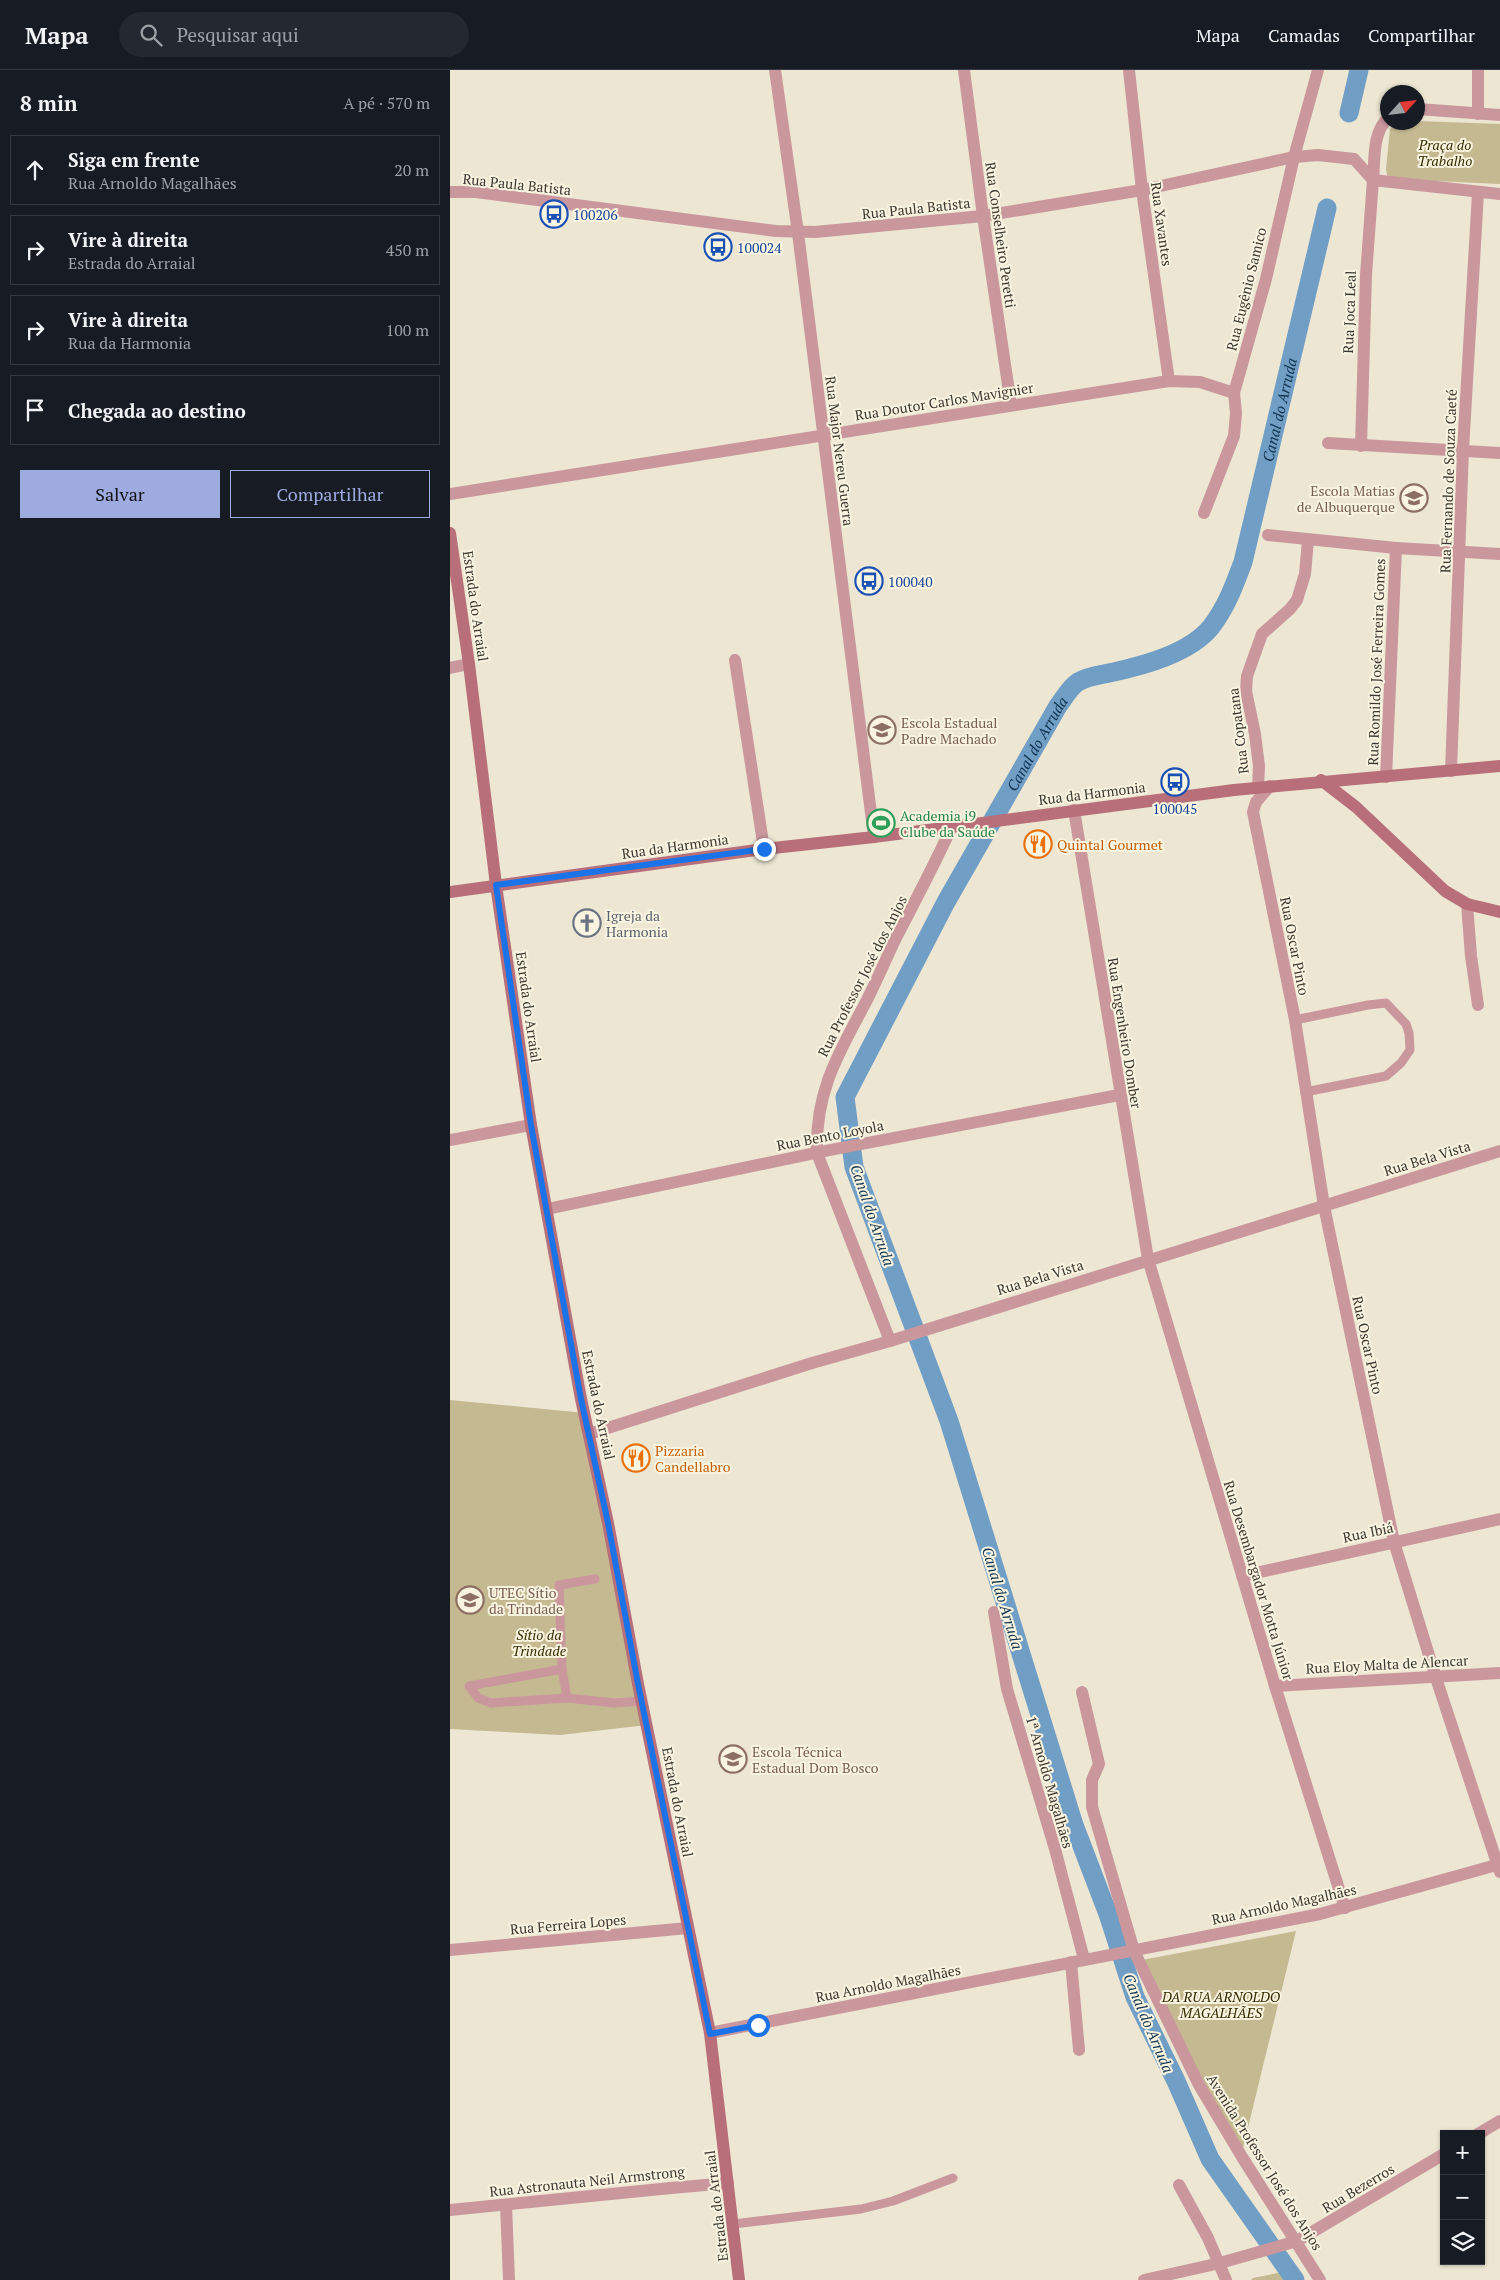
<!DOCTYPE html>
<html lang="pt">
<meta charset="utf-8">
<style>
:root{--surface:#171b24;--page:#242831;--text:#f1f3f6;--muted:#9ea1a6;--line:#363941;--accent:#9eabe0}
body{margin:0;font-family:"PT Serif",serif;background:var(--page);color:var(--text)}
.controls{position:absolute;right:15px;bottom:15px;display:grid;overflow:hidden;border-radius:0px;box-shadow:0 1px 4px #0004}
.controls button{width:45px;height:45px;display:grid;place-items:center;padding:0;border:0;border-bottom:1px solid var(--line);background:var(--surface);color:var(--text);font:25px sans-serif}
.compass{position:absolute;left:930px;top:15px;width:45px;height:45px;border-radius:50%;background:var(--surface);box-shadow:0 1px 4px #0004;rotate:63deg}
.stop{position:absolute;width:15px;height:15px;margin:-11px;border:4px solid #1a73e8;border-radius:50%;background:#fff}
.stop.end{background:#1a73e8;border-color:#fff;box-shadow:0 1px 5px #0008}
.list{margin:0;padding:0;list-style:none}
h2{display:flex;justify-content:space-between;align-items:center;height:65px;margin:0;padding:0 20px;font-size:21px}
h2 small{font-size:16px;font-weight:400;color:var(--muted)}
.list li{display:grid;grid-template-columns:32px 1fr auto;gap:15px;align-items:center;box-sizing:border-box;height:70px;margin:0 10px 10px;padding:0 10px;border:1px solid var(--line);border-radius:0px}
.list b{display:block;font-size:19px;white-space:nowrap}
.list p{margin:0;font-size:16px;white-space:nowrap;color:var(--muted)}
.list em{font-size:16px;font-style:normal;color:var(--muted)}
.actions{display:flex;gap:10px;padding:15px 20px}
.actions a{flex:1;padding:11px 0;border:1px solid var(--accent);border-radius:0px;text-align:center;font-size:18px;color:var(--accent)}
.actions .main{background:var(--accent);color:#111}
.icon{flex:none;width:28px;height:28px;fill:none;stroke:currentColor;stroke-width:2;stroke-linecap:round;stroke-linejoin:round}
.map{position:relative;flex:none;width:1050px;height:2210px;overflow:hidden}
header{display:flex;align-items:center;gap:30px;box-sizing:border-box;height:70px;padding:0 25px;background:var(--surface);border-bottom:1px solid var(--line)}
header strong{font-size:24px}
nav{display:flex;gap:28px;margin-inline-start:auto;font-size:18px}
.search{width:350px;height:45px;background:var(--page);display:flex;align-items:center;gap:12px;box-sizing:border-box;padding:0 18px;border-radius:28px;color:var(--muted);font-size:19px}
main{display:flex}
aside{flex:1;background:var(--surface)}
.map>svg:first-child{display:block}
</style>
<header>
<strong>Mapa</strong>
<div class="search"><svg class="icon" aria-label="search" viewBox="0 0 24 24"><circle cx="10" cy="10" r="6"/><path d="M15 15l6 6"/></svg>Pesquisar aqui</div>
<nav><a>Mapa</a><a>Camadas</a><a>Compartilhar</a></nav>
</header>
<main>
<aside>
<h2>8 min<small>A pé · 570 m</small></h2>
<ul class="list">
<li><svg class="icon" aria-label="ahead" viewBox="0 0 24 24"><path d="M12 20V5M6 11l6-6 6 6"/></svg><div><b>Siga em frente</b><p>Rua Arnoldo Magalhães</p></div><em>20 m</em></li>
<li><svg class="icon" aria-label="right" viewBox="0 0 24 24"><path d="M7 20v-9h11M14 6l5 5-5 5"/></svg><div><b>Vire à direita</b><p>Estrada do Arraial</p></div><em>450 m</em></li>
<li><svg class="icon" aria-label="right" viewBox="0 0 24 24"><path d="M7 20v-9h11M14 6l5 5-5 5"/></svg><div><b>Vire à direita</b><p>Rua da Harmonia</p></div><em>100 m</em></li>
<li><svg class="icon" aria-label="arrive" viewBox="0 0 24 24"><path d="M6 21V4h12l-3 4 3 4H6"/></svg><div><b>Chegada ao destino</b></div></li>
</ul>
<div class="actions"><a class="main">Salvar</a><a>Compartilhar</a></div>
</aside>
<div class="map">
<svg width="1050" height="2210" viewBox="0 0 1050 2210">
<rect width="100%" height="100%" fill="#ece6d3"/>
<g fill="#c4b991">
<polygon points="968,51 1050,54 1050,114 942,109 937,105 936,99 940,59 947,52 968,52"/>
<polygon points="0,1330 135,1343 197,1655 110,1665 0,1659"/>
<polygon points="846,1861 793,2078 773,2051 692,1890"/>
<polygon points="833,2202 839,2210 801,2210 803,2208"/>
</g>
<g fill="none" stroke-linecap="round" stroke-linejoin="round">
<g stroke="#709ec5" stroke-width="19">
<polyline points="899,43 909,0"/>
<path id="s1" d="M 845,2210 L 760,2089 L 726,2011 L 685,1927 L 658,1844 L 624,1755 L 499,1351 L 404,1097 L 395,1027 L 496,832 L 608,636 C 614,628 620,617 628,612 C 640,605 651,605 664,602 C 695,595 740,583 761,557 C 776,538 784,516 793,492 L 877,138"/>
</g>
<g stroke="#ca979d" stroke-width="9">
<polyline points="845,950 918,935 936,933 956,954 959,963 960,980 951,993 936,1006 855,1022"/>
<polyline points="112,1599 19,1616 28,1628 41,1633 117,1628 164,1633 192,1631"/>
<polyline points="117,1628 112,1599 109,1515 145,1509"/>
<polyline points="283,2154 411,2139 443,2131 503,2108"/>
</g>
<polyline stroke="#ca979d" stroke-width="12" points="221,2118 278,2113"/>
<g stroke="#ca979d" stroke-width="12">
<polyline points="679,0 692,120 719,311"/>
<polyline points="1028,44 1028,0"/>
<polyline points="533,146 561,335"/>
<polyline points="878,373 1050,383"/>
<polyline points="911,376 916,205 923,110"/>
<polyline points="0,424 719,311 750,312 784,323"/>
<polyline points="754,443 784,366 786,343 784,323 816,209 844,87 868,0"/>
<polyline points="818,465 946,478 1050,484"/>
<polyline points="285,590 314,779"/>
<polyline points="0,598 19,594"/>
<polyline points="1001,701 1013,380 1028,123"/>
<polyline points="936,707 946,478"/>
<polyline points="820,716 806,732 803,742 845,950 874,1136 944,1472 986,1608 1050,1802"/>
<polyline points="808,718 809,696 805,664 796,621 797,606 812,564 840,539 847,530 855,504 858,470"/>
<polyline points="624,740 698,1189 825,1616 895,1838"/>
<polyline points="1017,834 1021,886 1028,935"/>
<polyline points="0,1070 81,1055"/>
<polyline points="97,1139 375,1081 669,1025"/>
<path d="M 440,1271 L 367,1083 C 365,1020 389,983 417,930 C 427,910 436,889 446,868 C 465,831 485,794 502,756"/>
<polyline points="792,1506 1050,1449"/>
<polyline points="544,1542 557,1619 605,1779 634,1889"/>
<polyline points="825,1616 1050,1603"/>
<polyline points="632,1622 649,1694 642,1710 642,1737 684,1881 749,2015 792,2087 870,2210"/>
<polyline points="621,1892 629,1980"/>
<polyline points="1028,2064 1050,2051"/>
<polyline points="729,2115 758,2168 776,2210"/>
<polyline points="56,2135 59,2210"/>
<polyline points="0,2140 221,2118"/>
<polyline points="694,2210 770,2193 847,2171 994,2084"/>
</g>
<g stroke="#ca979d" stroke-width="12">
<polyline points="325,0 348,163 424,767"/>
<polyline points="514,0 533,146"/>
<polyline points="968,39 1050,45"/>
<path d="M 938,48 C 922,63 925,90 923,110 L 1050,124"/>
<polyline points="0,122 26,122 326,161 365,162 533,146 692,120 844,87 868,85 904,89 923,110"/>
<polyline points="139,1364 362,1293 440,1271 1050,1081"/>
<polyline points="0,1880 238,1858"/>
<polyline points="260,1963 870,1844 1050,1794"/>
</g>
<g stroke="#b86f79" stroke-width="12">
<polyline points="0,463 19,594 46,815 81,1055 131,1329 158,1453 188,1614 260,1963 289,2210"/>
<polyline points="871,710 906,737 995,821 1017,834 1050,842"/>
<polyline points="0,822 314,779 424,767 784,720 1050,696"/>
</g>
</g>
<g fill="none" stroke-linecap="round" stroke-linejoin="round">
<polyline stroke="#1a73e8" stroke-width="6" points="308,1955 260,1964 188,1614 158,1453 131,1329 81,1055 46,815 314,779"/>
</g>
<defs>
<g id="bus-ring" transform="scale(1.4375)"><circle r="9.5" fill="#f9f4e0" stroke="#1a4fb4" stroke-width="1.5"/><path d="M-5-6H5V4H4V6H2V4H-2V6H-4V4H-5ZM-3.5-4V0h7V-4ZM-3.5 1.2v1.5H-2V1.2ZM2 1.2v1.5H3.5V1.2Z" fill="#1a4fb4"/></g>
<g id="school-ring" transform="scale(1.4375)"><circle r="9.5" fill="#f9f4e0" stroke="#8d6e63" stroke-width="1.5"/><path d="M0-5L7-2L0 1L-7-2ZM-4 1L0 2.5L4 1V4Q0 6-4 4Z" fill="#8d6e63"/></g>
<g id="stadium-ring" transform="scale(1.4375)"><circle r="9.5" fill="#f9f4e0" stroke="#2e9e5b" stroke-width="1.5"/><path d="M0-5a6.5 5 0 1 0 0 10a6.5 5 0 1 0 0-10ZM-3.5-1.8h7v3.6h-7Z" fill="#2e9e5b"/></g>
<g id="restaurant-ring" transform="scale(1.4375)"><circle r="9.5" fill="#f9f4e0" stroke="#e8710a" stroke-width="1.5"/><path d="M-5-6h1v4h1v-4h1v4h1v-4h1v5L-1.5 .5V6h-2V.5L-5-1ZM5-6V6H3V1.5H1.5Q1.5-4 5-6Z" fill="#e8710a"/></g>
<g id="church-ring" transform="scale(1.4375)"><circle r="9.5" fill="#f9f4e0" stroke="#6b7280" stroke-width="1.5"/><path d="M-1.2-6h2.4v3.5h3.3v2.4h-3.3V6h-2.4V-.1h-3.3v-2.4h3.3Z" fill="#6b7280"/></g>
</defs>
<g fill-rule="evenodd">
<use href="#bus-ring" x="104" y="144"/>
<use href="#bus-ring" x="268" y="177"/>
<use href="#school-ring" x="964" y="428"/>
<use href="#bus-ring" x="419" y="511"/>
<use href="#school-ring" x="432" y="660"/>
<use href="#bus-ring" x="725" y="712"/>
<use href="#stadium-ring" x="431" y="753"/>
<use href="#restaurant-ring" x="588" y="774"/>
<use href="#church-ring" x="137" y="853"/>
<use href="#restaurant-ring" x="186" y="1388"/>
<use href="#school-ring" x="20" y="1530"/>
<use href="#school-ring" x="283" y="1689"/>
</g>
<g text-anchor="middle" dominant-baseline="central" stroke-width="4" stroke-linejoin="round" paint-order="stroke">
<g font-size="14" font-style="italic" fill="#372b00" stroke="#f9f4e0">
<text x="995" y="74">Praça do<tspan x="995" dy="16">Trabalho</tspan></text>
<text x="89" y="1564">Sítio da<tspan x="89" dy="16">Trindade</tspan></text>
<text x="771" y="1926">DA RUA ARNOLDO<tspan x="771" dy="16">MAGALHÃES</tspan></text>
</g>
<g font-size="14" fill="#3a3831" stroke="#f9f4e0">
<text transform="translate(67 114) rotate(6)">Rua Paula Batista</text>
<text transform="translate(466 138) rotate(-6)">Rua Paula Batista</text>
<text transform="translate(712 154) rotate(82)">Rua Xavantes</text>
<text transform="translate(551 165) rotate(82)">Rua Conselheiro Peretti</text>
<text transform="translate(796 219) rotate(-76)">Rua Eugênio Samico</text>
<text transform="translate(899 242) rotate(-88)">Rua Joca Leal</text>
<text transform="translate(494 331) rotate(-9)">Rua Doutor Carlos Mavignier</text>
<text transform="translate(390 381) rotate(83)">Rua Major Nereu Guerra</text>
<text transform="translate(998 411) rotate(-88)">Rua Fernando de Souza Caeté</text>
<text transform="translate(26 536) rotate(82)">Estrada do Arraial</text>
<text transform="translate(926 592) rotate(-88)">Rua Romildo José Ferreira Gomes</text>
<text transform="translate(788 661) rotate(-97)">Rua Copatana</text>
<text transform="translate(642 723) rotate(-7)">Rua da Harmonia</text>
<text transform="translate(225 776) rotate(-8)">Rua da Harmonia</text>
<text transform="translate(845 876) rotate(79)">Rua Oscar Pinto</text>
<text transform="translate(412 906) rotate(-63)">Rua Professor José dos Anjos</text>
<text transform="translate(79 937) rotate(82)">Estrada do Arraial</text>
<text transform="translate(675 963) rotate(81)">Rua Engenheiro Domber</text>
<text transform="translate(380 1065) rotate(-11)">Rua Bento Loyola</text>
<text transform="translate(977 1088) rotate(-17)">Rua Bela Vista</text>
<text transform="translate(590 1207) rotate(-17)">Rua Bela Vista</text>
<text transform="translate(918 1275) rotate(78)">Rua Oscar Pinto</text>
<text transform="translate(149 1335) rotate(78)">Estrada do Arraial</text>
<text transform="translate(918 1462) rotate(-12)">Rua Ibiá</text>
<text transform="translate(809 1510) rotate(73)">Rua Desembargador Motta Júnior</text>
<text transform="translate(937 1594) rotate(-3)">Rua Eloy Malta de Alencar</text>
<text transform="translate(600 1712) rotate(74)">1ª Arnoldo Magalhães</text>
<text transform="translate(228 1732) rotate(79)">Estrada do Arraial</text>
<text transform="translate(834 1834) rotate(-12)">Rua Arnoldo Magalhães</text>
<text transform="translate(118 1854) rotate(-5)">Rua Ferreira Lopes</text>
<text transform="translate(438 1913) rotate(-11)">Rua Arnoldo Magalhães</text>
<text transform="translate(815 2092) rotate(58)">Avenida Professor José dos Anjos</text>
<text transform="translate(137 2111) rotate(-6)">Rua Astronauta Neil Armstrong</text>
<text transform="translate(908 2118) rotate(-31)">Rua Bezerros</text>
<text transform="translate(266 2136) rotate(-97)">Estrada do Arraial</text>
</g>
<g font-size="14" fill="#164399" stroke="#f9f4e0" text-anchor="start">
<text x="123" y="144">100206</text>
<text x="287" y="177">100024</text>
<text x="438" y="511">100040</text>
<text x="725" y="738" text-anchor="middle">100045</text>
</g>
<g font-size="14" fill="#785e54" stroke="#f9f4e0" text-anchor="start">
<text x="945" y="420" text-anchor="end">Escola Matias<tspan x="945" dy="16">de Albuquerque</tspan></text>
<text x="451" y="652">Escola Estadual<tspan x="451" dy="16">Padre Machado</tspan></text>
<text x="39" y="1522">UTEC Sítio<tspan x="39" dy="16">da Trindade</tspan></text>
<text x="302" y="1681">Escola Técnica<tspan x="302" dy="16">Estadual Dom Bosco</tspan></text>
</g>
<g font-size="14" fill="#27864d" stroke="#f9f4e0" text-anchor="start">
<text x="450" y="745">Academia i9<tspan x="450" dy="16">Clube da Saúde</tspan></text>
</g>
<g font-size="14" fill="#c56008" stroke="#f9f4e0" text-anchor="start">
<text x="607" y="774">Quintal Gourmet</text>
<text x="205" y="1380">Pizzaria<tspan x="205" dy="16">Candellabro</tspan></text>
</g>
<g font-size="14" fill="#5b616d" stroke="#f9f4e0" text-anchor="start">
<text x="156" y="845">Igreja da<tspan x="156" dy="16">Harmonia</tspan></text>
</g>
<g font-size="15" font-style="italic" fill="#10344f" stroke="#f9f4e0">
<text stroke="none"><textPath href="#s1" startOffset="2126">Canal do Arruda</textPath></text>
<text stroke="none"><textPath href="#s1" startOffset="1676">Canal do Arruda</textPath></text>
<text transform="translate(423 1145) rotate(71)">Canal do Arruda</text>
<text transform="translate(553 1528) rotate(73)">Canal do Arruda</text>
<text transform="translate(699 1953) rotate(67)">Canal do Arruda</text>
</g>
</g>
</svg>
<div class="controls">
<button>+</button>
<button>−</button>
<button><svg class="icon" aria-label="layers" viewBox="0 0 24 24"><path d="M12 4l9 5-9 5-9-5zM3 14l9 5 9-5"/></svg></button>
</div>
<svg class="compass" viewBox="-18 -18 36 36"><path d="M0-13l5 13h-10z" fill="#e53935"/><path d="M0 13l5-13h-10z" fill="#9ea1a6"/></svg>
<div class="stop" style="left:308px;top:1955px"></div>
<div class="stop end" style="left:314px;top:779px"></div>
</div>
</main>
